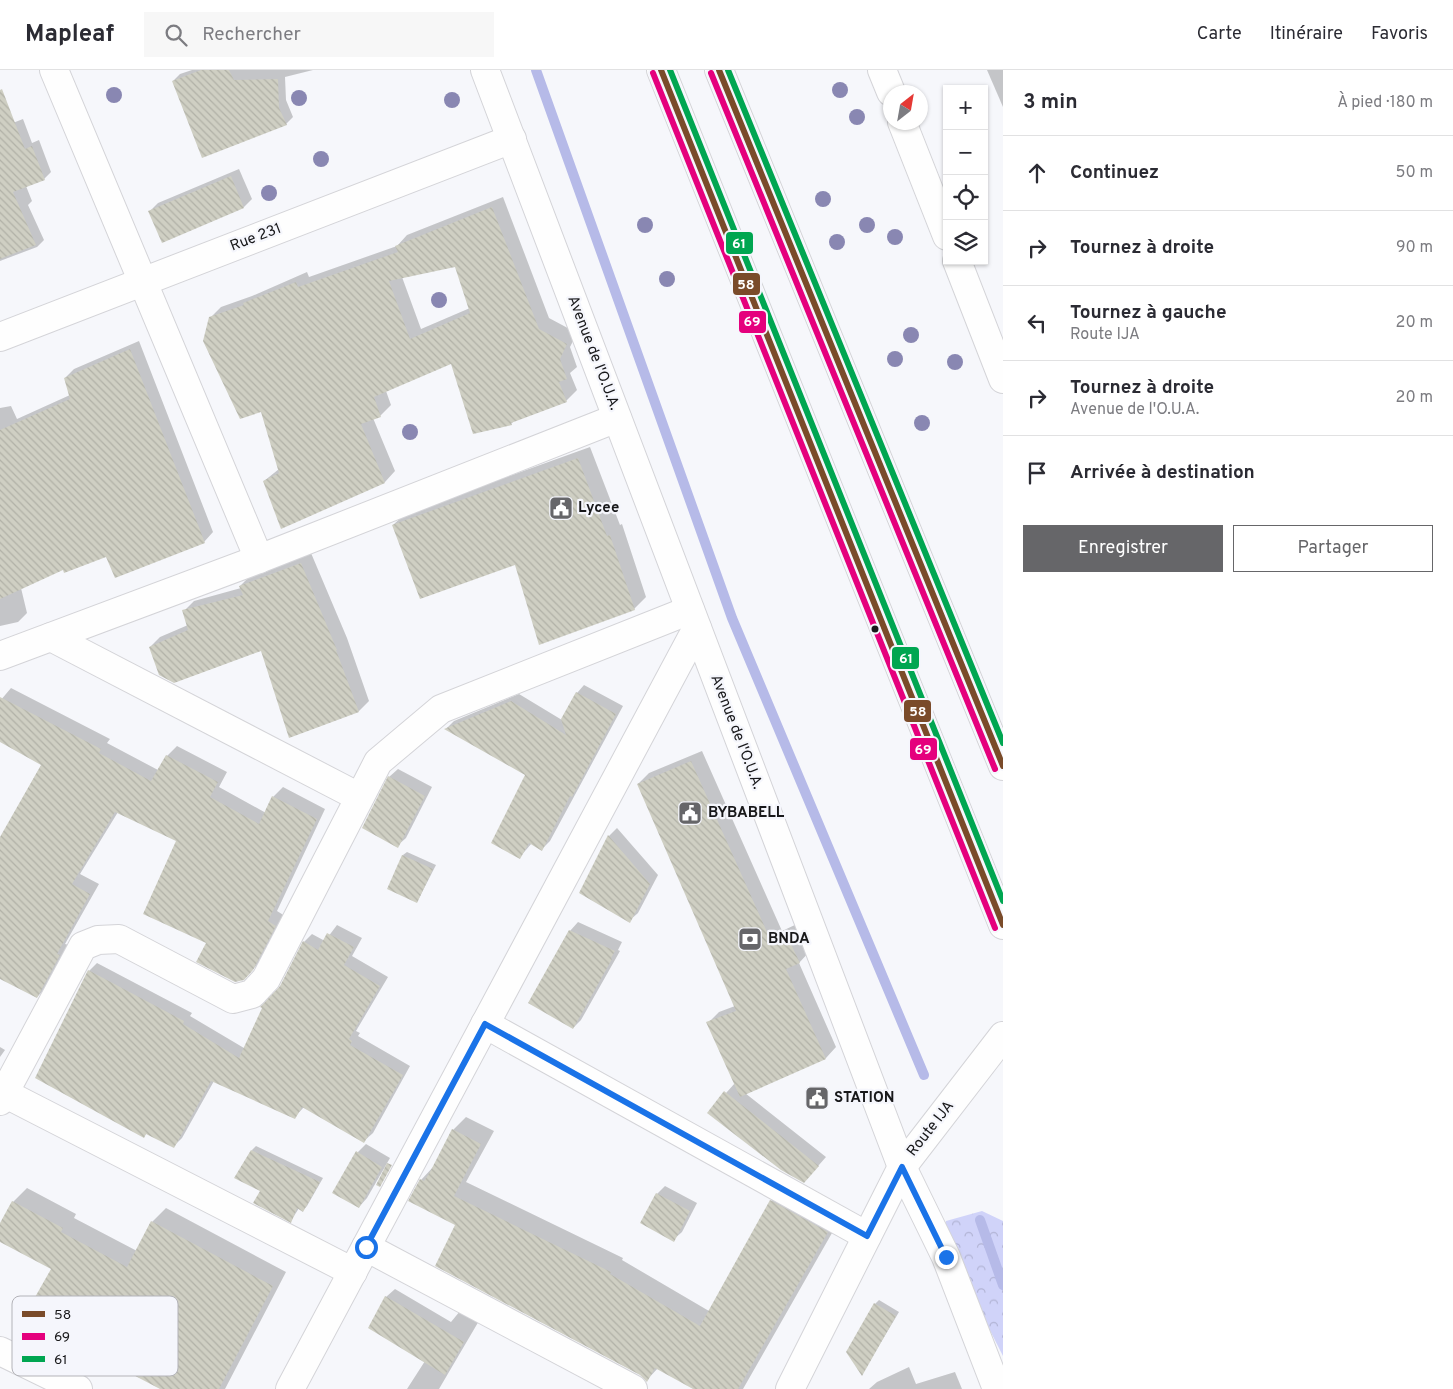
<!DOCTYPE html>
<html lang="fr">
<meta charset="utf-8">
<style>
:root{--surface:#fff;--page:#f7f7f7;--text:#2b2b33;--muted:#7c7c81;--line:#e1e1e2;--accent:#666669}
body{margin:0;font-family:Overpass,sans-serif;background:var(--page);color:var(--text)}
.controls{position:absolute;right:15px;top:15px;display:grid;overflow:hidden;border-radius:0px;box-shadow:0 1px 4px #0004}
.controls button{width:45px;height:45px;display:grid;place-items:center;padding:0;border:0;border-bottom:1px solid var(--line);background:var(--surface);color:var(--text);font:25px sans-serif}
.compass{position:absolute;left:883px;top:15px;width:45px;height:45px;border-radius:50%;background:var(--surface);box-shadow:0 1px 4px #0004;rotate:31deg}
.stop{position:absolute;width:15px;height:15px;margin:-11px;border:4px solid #1a73e8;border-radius:50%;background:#fff}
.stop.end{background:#1a73e8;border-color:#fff;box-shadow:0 1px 5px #0008}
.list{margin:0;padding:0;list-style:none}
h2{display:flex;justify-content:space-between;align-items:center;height:65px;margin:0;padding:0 20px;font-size:21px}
h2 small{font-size:16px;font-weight:400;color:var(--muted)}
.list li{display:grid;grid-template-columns:32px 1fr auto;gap:15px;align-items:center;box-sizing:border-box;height:75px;padding:0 20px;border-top:1px solid var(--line)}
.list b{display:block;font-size:19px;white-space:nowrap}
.list p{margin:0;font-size:16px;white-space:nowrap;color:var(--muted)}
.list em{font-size:16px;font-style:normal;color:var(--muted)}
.actions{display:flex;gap:10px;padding:15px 20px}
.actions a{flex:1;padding:11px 0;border:1px solid var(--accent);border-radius:0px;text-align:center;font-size:18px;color:var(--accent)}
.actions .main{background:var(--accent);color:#fff}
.icon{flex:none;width:28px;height:28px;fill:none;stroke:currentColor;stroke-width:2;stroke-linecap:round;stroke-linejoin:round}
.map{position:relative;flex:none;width:1003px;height:1319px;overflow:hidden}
header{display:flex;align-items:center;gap:30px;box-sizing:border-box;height:70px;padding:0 25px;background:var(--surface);border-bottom:1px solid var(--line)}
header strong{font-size:24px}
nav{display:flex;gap:28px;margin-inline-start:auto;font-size:18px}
.search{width:350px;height:45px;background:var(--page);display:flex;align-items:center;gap:12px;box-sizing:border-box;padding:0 18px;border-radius:0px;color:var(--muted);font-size:19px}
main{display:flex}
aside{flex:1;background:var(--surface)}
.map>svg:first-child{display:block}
</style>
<header>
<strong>Mapleaf</strong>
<div class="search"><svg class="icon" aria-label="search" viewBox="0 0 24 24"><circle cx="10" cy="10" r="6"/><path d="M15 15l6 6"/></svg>Rechercher</div>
<nav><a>Carte</a><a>Itinéraire</a><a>Favoris</a></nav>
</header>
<main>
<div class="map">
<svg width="1003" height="1319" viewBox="0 0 1003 1319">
<defs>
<pattern id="forest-crowns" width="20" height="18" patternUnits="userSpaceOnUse" patternTransform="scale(1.25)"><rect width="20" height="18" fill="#d0d3f9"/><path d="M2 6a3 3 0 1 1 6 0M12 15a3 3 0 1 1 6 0" fill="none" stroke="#b2b4d5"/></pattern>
<pattern id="building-back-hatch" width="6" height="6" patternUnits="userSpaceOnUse" patternTransform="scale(1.25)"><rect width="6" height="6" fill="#cfcfc3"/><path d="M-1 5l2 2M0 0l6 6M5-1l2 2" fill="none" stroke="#b1b1a7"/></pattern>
</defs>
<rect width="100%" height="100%" fill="#f6f7fb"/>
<polygon fill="url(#forest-crowns)" points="982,1141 1003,1151 1003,1286 942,1166 946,1151"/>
<g fill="#0003" fill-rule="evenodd">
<polygon points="192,0 313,0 285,7 286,30 293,47 286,54 173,11 180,4"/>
<polygon points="987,0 1003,0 1003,37"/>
<polygon points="23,49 32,73 39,70 51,102 44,109 26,116 32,131 28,135 44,170 37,177 0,191 0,58"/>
<polygon points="239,99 252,129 244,137 149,142 158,133"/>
<path d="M 503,127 L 549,248 L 577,263 L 570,277 L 577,297 L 570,303 L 577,320 L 566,331 L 515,350 L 511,354 L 452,292 L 386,321 L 391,335 L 380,346 L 373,348 L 395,401 L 385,412 L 282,457 L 264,411 L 279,399 L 261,340 L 210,248 L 221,237 L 252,226 L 307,202 L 309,207 L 397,176 L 407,165 ZM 455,195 L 470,238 L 421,259 L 402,207 Z"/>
<polygon points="139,271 213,462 204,472 107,486 63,498 21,518 27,543 18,552 0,556 0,338 11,336 17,349 70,325 65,308 74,299"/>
<polygon points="590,377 620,455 622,454 646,527 634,539 516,493 393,455 406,443"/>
<polygon points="311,483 347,568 369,631 359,641 290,666 261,579 150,577 160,567 188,555 184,541 194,531 241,518 240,516 250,506"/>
<polygon points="584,615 623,636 550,771 542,779 532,773 519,788 527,705 446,659 454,651 519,624 562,650 577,623"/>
<polygon points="11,618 110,669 107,673 158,700 167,686 177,676 227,702 219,717 266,743 273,727 283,717 325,739 277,841 285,846 263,889 253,899 208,873 178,770 118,742 80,804 99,814 65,874 69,875 47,917 37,927 0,908 0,769 42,694 0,671 0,631"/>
<polygon points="702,681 782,861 797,854 810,881 799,893 836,977 826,988 745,1023 826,1087 804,1112 709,1042 735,1013 708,953 719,942 735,936 638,714 649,703"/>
<polygon points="398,699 432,717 406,768 397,776 389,707"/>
<polygon points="617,758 658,805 638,843 629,851 580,823 609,766"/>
<polygon points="407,782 436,795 417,832 403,785"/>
<polygon points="578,852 622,872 618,880 620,881 581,950 573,958 570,861"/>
<polygon points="337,855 362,868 352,886 388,907 356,961 360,963 358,966 410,996 373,1063 364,1071 304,1037 294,1048 214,1011 182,1068 174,1076 147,1063 144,1066 89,901 97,893 192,943 190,946 244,978 281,917 304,872 312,864 325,871"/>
<polygon points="0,977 5,980 0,987"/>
<polygon points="466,1047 494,1061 466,1112 623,1188 622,1190 709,1241 771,1131 784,1118 840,1149 743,1319 696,1319 658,1298 647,1310 457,1154 421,1110 434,1096 453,1060"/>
<polygon points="366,1074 390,1088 367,1128 359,1137 358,1082"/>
<polygon points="256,1076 323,1108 307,1136 303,1140 299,1138 291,1151 262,1120 252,1080"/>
<polygon points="665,1116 697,1133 682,1162 673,1170 657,1124"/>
<polygon points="27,1118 76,1144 74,1148 137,1181 152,1152 166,1138 286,1202 225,1319 163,1319 92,1267 52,1198 0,1171 0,1156 13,1132"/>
<polygon points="395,1219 451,1252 465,1235 483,1244 439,1319 407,1319 425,1291 370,1258 386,1227"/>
<polygon points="879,1230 899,1242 862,1304 875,1234"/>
<polygon points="909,1297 916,1314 955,1302 962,1319 869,1319 877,1312"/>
</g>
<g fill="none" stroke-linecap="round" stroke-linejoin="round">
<g stroke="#b6bae8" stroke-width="10">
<polyline points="536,0 732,548 924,1005"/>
<polyline points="980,1150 1003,1215"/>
</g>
</g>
<g fill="url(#building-back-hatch)" fill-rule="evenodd">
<polygon points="201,0 229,0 234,10 278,9 279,38 287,55 202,88 172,11"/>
<polygon points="2,19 25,79 32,76 45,110 13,122 36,175 0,189 0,20"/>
<polygon points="231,106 244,138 162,173 148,141"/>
<path d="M 492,137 L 539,259 L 567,274 L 560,289 L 567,309 L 559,312 L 567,332 L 511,353 L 512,355 L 473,364 L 451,294 L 374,327 L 381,347 L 361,354 L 385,413 L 281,459 L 263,411 L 279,403 L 261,342 L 240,349 L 203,271 L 209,247 L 244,235 L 243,233 L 296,212 L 298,217 L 398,182 L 395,176 ZM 455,197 L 470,243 L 410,269 L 389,211 Z"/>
<polygon points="130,279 205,473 115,508 106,487 64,503 63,500 0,529 0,360 70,329 64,308"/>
<polygon points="578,388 607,466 610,465 635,540 539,575 515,495 420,529 392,455"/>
<polygon points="301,493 337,580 336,580 359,642 289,668 261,581 174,613 159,605 149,577 188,560 182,540 243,525 239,516"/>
<polygon points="576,622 616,644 572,727 570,726 542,781 529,773 520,789 491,773 525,705 444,659 511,631 566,665 561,649"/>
<polygon points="0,627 101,679 99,683 151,711 166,685 218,712 210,727 259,754 272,726 317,749 268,851 276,856 253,900 244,910 235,912 196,892 206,873 143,844 176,771 115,742 72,814 90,824 57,884 60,885 37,928 0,909 0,767 41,695 0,672"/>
<polygon points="691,691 771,871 786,864 800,893 786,899 826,989 740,1027 706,952 736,941 637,714"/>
<polygon points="388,706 425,726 398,778 362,758"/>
<polygon points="608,765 650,814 630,853 579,823"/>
<polygon points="402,785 433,799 417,833 387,819"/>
<polygon points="569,860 615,881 611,888 612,889 573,959 528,933"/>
<polygon points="327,863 354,877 344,895 380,916 349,969 352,971 350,975 403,1005 364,1073 302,1037 295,1049 211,1011 174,1078 146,1064 144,1068 35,1008 88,900 184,951 183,954 239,988 262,938 260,937 280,916 303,871 318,880"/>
<polygon points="724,1021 819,1096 804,1113 781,1100 707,1043"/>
<polygon points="452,1059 481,1074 454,1126 611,1202 610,1204 700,1256 770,1130 828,1162 738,1319 693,1319 655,1298 647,1312 640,1305 435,1196 455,1155 408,1131 420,1109 424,1111 430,1102"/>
<polygon points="251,1080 320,1112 303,1142 297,1138 291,1153 253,1133 260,1121 234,1108"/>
<polygon points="356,1081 382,1097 359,1138 332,1123"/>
<polygon points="387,1093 392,1095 380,1117 376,1115"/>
<polygon points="656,1123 690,1141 674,1172 640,1153"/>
<polygon points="12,1131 63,1158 61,1162 127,1197 151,1151 273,1216 219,1319 160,1319 84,1279 90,1268 30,1236 51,1199 0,1172 0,1153"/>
<polygon points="385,1226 464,1272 445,1305 368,1258"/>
<polygon points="874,1233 896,1246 862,1306 846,1282"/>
</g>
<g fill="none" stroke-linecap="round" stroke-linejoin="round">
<g stroke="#d4d4d8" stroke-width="30">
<g id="minor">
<polyline points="54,0 259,489"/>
<polyline points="485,0 902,1097 946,1187 997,1319"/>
<polyline points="882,0 891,22"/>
<polyline points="902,52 947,166"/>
<polyline points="957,191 1003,309"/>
<polyline points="0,267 512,69"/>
<polyline points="51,567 359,727"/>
<polyline points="0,586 259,489 617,348"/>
<polyline points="485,954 867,1166"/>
<polyline points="4,1023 353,1202"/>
<polyline points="0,1031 83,876 98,870 119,869 233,929 252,924 266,909 378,692 441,639 690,540"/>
<polyline points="366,1177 633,1319"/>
<polyline points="0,1281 78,1319"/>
<polyline points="290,1319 697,558"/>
<polyline points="790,1319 902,1097 1003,966"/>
</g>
</g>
<g stroke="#d4d4d8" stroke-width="30">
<g id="highway">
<polyline points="661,0 1003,855"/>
<polyline points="719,0 1003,696"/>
</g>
</g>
<use href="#minor" stroke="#fefefe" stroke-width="28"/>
<use href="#highway" stroke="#fefefe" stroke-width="28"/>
<g stroke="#f5f6fc" stroke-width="10">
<g id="bus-1">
<polyline points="661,0 1003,855"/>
<polyline points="719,0 1003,696"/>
</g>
</g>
<g stroke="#f5f6fc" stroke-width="10">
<g id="bus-2">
<polyline points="653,3 995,858"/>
<polyline points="711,3 995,699"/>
</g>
</g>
<g stroke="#f5f6fc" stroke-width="10">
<g id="bus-3">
<polyline points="670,0 1003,831"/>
<polyline points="728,0 1003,673"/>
</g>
</g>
<use href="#bus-1" stroke="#7a4b2a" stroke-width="6"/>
<use href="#bus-2" stroke="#e5007d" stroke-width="6"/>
<use href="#bus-3" stroke="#00a651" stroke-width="6"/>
</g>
<g fill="#8987b2">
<circle cx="840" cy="20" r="8"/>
<circle cx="114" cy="25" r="8"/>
<circle cx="299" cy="28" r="8"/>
<circle cx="452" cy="30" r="8"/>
<circle cx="857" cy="47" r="8"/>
<circle cx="321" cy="89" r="8"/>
<circle cx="269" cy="123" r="8"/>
<circle cx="823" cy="129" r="8"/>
<circle cx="645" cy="155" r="8"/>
<circle cx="867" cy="155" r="8"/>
<circle cx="895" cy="167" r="8"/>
<circle cx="837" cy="172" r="8"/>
<circle cx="667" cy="209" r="8"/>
<circle cx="439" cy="230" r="8"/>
<circle cx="911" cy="265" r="8"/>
<circle cx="895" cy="289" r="8"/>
<circle cx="955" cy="292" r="8"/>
<circle cx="922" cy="353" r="8"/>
<circle cx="410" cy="362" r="8"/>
</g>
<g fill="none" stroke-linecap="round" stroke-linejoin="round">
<polyline stroke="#1a73e8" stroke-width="6" points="366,1177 485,954 867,1166 902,1097 946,1187"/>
</g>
<defs>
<g id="civic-square" transform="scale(1.25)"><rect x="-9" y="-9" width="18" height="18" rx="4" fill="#666669" stroke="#f5f6fc"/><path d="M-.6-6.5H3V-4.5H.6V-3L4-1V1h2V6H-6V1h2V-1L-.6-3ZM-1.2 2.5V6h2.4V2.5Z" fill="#fff"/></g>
<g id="bank-square" transform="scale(1.25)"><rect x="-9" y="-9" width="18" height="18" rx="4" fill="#666669" stroke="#f5f6fc"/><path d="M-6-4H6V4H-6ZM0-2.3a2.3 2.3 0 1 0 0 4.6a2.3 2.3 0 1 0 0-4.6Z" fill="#fff"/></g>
</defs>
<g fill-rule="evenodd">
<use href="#civic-square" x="561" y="438"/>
<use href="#civic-square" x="690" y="743"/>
<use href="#bank-square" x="750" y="869"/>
<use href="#civic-square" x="817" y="1028"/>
</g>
<circle fill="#18181a" stroke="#f5f6fc" stroke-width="2" cx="875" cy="559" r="4.5"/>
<g text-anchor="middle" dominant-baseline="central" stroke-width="4.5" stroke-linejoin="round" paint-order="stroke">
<g font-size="15" fill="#18181a" stroke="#f5f6fc">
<text transform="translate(256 168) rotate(-21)">Rue 231</text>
<text transform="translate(593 283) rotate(69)">Avenue de l'O.U.A.</text>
<text transform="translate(736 662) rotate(69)">Avenue de l'O.U.A.</text>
<text transform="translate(931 1059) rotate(-52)">Route IJA</text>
</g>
<g font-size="15" font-weight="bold" fill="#18181a" stroke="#f5f6fc" text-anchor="start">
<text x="578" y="438">Lycee</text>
<text x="708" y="743">BYBABELL</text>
<text x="768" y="869">BNDA</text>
<text x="834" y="1028">STATION</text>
</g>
</g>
<rect x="12" y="1226" width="166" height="80" rx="8" fill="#f5f6fc" stroke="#b3b3b8" stroke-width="1"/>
<rect x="22" y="1241" width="23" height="6" fill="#7a4b2a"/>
<rect x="22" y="1263" width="23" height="7" fill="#e5007d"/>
<rect x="22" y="1286" width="23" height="6" fill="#00a651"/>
<g font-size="14" fill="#18181a">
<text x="54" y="1249">58</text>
<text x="54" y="1271">69</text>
<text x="54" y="1294">61</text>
</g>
<g stroke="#f5f6fc" stroke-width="2">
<rect x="725" y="161" width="29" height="24" rx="5" fill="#00a651"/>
<rect x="732" y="202" width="29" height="24" rx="5" fill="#7a4b2a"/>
<rect x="738" y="240" width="29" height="24" rx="5" fill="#e5007d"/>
<rect x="891" y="576" width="29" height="24" rx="5" fill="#00a651"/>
<rect x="903" y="629" width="29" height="24" rx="5" fill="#7a4b2a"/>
<rect x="909" y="667" width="29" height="24" rx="5" fill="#e5007d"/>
</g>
<g font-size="14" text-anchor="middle" font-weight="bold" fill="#fff">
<text x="739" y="178">61</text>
<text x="746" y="219">58</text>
<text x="752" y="256">69</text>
<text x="906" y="593">61</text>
<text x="918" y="646">58</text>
<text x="923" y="684">69</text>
</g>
</svg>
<div class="controls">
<button>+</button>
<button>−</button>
<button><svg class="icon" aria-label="locate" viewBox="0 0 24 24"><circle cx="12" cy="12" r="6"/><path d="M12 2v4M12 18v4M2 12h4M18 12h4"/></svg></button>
<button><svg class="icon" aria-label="layers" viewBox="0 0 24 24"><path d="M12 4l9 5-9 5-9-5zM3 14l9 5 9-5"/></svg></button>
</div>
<svg class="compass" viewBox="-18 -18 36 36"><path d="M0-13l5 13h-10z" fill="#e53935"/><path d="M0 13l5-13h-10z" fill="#7c7c81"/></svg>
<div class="stop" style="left:366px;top:1177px"></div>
<div class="stop end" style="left:946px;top:1187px"></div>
</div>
<aside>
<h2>3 min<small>À pied · 180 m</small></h2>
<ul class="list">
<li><svg class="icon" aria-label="ahead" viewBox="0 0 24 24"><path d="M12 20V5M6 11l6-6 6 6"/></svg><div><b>Continuez</b></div><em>50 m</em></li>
<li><svg class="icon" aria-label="right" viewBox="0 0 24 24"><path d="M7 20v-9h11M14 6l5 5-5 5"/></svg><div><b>Tournez à droite</b></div><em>90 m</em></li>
<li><svg class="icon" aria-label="left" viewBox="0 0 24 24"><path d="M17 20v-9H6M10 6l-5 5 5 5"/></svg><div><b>Tournez à gauche</b><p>Route IJA</p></div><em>20 m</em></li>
<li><svg class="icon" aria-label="right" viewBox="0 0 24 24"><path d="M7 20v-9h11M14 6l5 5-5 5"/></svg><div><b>Tournez à droite</b><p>Avenue de l'O.U.A.</p></div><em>20 m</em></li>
<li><svg class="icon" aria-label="arrive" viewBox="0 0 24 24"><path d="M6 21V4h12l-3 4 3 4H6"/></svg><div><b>Arrivée à destination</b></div></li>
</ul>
<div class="actions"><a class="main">Enregistrer</a><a>Partager</a></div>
</aside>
</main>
